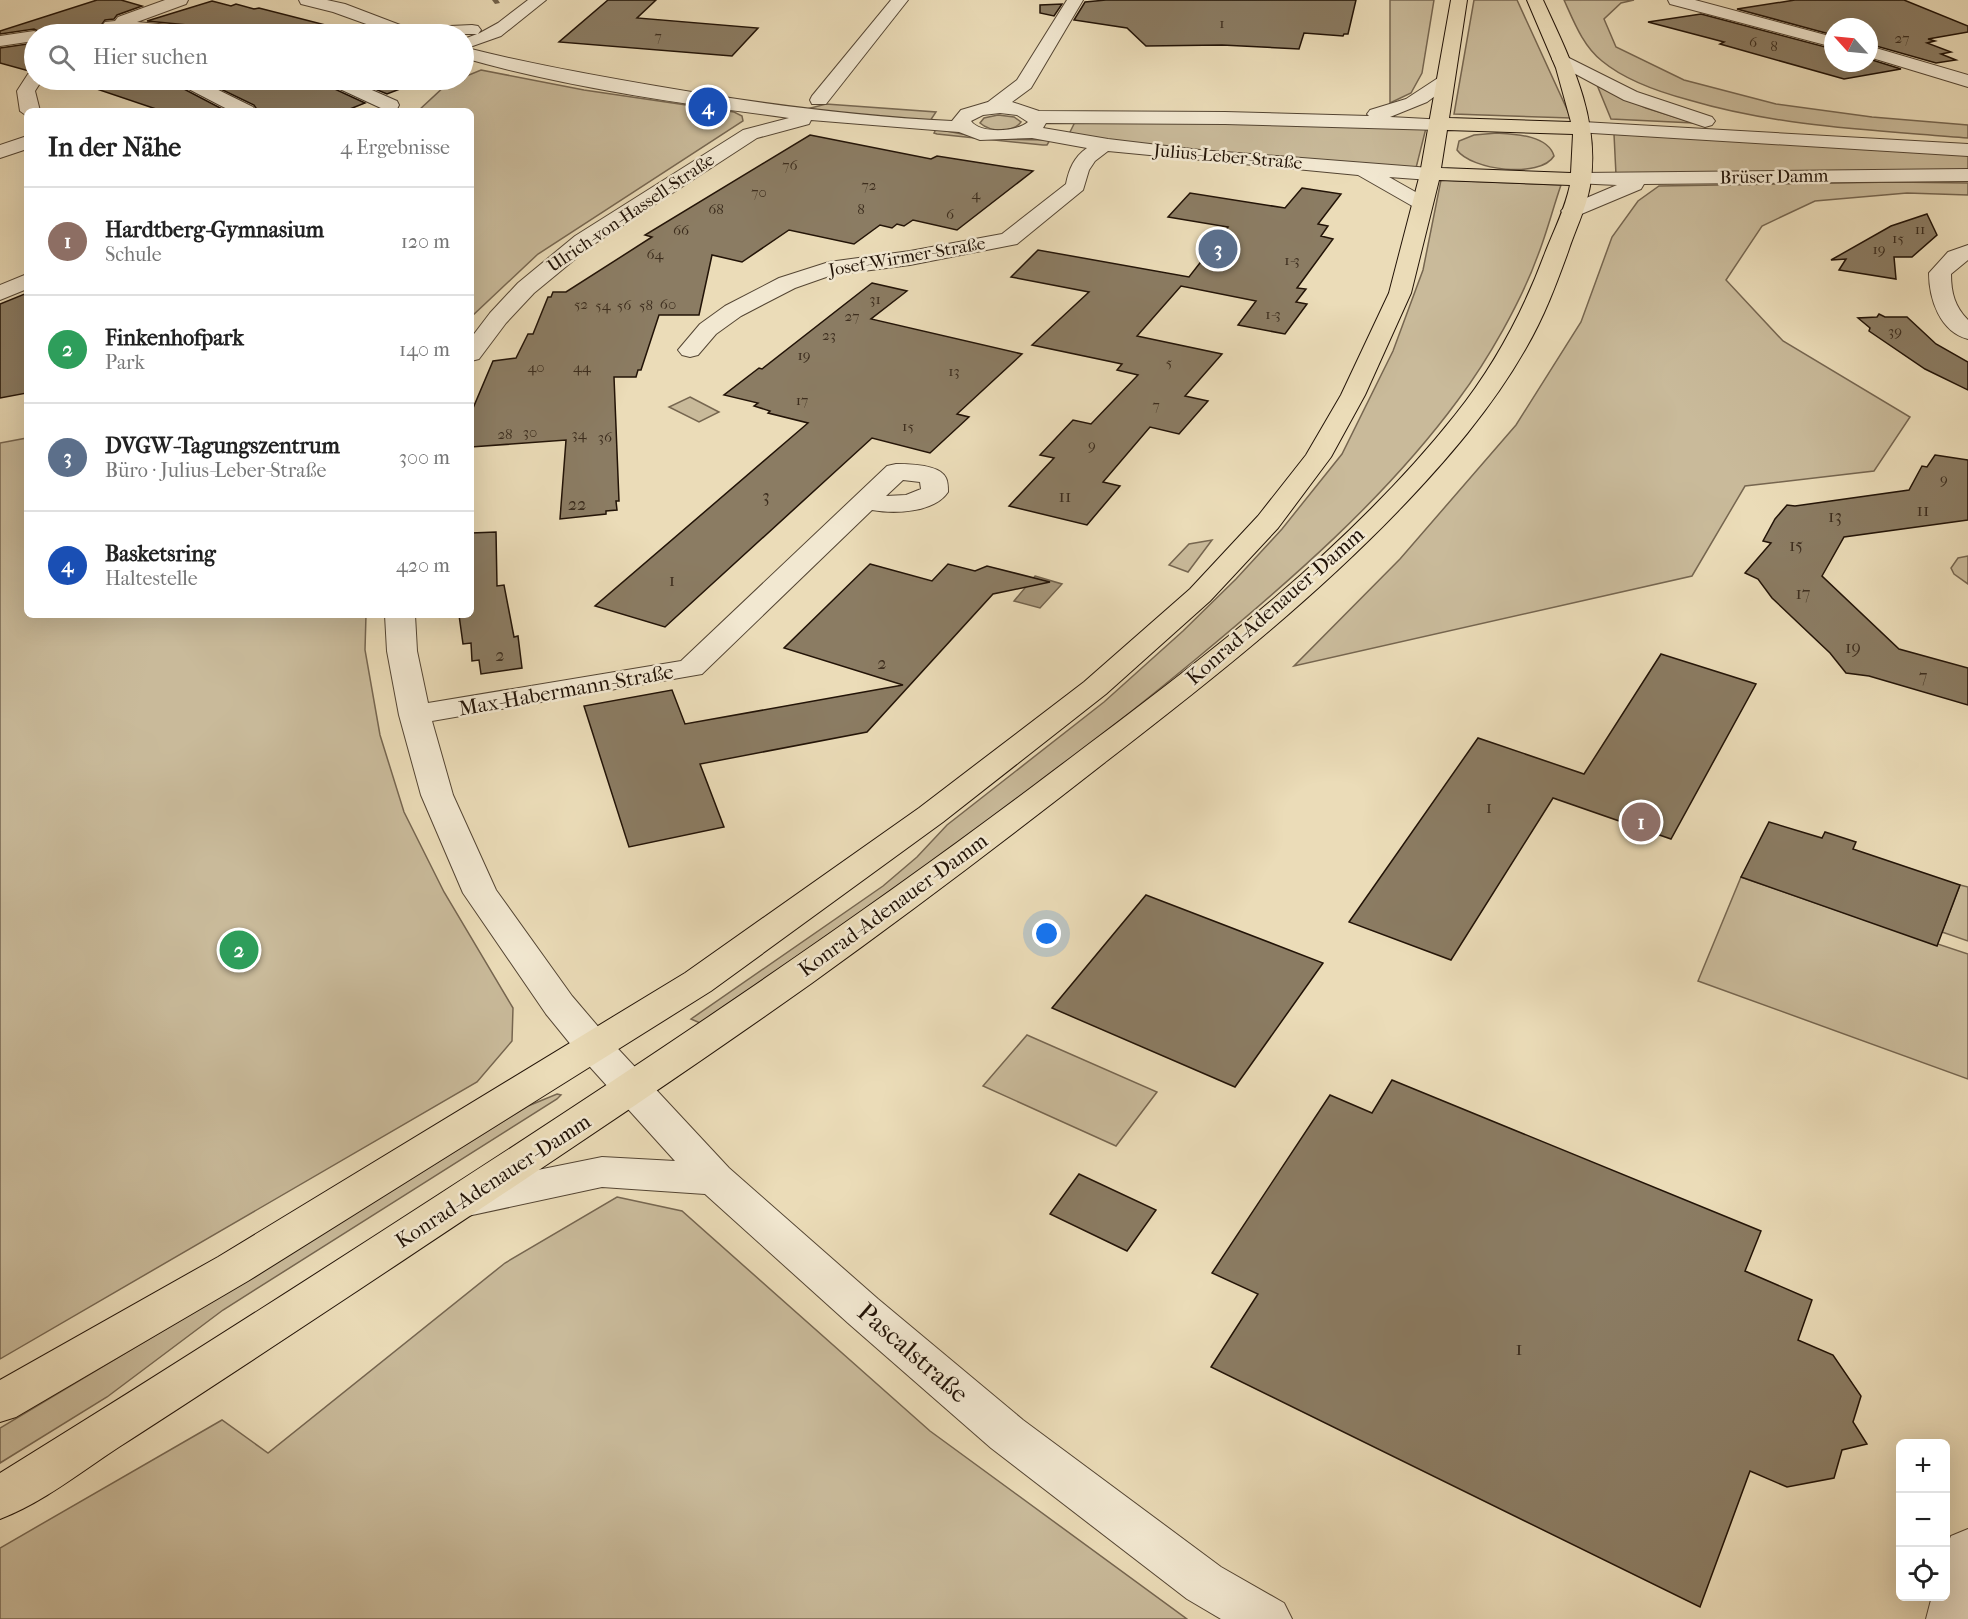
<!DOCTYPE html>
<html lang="de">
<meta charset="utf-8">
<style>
:root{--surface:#fff;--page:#f6f6f6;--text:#222;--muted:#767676;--line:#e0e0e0;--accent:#8f2418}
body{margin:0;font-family:"IM FELL French Canon",serif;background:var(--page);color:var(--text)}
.controls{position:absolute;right:18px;bottom:18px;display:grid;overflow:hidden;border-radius:9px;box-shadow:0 6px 24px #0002}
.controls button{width:54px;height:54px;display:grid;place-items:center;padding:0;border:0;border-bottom:2px solid var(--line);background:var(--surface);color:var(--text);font:30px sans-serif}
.compass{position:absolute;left:1824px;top:18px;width:54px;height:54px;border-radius:50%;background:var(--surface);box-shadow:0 6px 24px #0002;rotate:297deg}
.you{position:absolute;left:1047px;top:934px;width:21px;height:21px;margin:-15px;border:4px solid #fff;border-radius:50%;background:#1a73e8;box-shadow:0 0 0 9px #1a73e833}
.badge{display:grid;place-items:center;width:39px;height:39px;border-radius:50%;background:var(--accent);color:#fff;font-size:20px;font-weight:700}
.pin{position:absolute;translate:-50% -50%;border:3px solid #fff;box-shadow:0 2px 6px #0006}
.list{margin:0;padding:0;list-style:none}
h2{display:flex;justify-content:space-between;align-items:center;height:78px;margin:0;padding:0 24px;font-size:26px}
h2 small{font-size:20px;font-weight:400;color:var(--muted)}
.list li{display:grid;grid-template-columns:39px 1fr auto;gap:18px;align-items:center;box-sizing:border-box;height:108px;padding:0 24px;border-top:2px solid var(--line)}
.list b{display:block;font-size:22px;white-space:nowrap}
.list p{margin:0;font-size:20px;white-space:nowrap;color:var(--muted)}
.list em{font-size:20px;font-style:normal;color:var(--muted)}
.icon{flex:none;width:33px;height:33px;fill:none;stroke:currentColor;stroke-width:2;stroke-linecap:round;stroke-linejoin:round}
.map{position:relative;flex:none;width:1968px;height:1619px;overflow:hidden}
.search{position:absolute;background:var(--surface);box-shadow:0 6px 24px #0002;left:24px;top:24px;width:450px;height:66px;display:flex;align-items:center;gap:15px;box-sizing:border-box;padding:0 21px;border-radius:33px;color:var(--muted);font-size:22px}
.panel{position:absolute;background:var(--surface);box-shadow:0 6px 24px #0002;left:24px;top:108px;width:450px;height:510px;border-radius:9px}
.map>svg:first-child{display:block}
</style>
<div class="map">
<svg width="1968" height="1619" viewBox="0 0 1968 1619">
<rect width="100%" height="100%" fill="#ebdcb8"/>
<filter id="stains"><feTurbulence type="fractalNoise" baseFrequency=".00333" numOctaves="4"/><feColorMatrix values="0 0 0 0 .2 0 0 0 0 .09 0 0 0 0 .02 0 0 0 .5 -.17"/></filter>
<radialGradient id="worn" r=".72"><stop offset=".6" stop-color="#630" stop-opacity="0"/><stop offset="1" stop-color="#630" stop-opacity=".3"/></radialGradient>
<g fill="#c9ba9a" stroke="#766650" stroke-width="1.5">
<polygon points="1390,0 1434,0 1422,73 1411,93 1390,103"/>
<polygon points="1474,0 1517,0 1571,118 1454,114"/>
<path d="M 1564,0 L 1634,0 L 1621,3 L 1604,19 L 1616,47 L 1684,80 L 1776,104 L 1872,117 L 1968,125 L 1968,138 C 1874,130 1780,127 1689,100 C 1659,92 1626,81 1602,61 C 1583,46 1574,22 1564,0 Z"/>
<polygon points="481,70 584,90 734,112 742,116 743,121 538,254 471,317 471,111 418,111 446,85 464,80 464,77"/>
<polygon points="1597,85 1646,108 1694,123 1611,119"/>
<polygon points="826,104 936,112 928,124 807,109"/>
<path d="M 998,115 L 1014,117 L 1021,122 C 1013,133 990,132 980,123 L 984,118 Z"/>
<polygon points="1076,120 1426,128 1416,168 1297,161 1068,136"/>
<polygon points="936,129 988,139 1050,140 1047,145 1043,145 937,134 934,133"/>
<path d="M 1497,133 C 1514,134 1548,135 1554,156 C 1540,179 1471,170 1457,150 L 1459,141 L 1474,135 Z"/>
<polygon points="1614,134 1968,155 1968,170 1616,175"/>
<path d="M 1441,180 L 1561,185 C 1553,208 1547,232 1538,255 C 1521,302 1488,360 1458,400 C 1386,498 1289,582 1196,659 C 1038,790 869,908 700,1023 L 691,1019 L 883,886 L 917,857 L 947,825 L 1104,702 L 1183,631 L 1236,579 L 1282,529 L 1342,454 L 1393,351 L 1423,270 Z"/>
<polygon points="1894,182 1968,183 1968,195 1907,193 1815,201 1762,226 1726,280 1783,341 1910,417 1874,471 1745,486 1692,576 1294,666 1400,559 1516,425 1581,322 1612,237 1638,201 1659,186"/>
<polygon points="690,397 719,412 699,422 669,407"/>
<polygon points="27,438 27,615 366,615 365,650 380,735 404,812 444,892 513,1008 512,1041 477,1082 0,1359 0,443"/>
<polygon points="1212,540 1188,572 1169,565 1189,544"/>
<polygon points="1968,556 1968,584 1954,574 1951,568 1958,558"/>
<polygon points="1741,877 1937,945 1938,944 1968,954 1968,1079 1698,981"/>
<polygon points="1960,885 1968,887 1968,941 1942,932"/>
<polygon points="1027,1035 1157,1092 1116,1146 983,1086"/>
<polygon points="557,1094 561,1095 557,1099 223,1310 107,1397 0,1463 0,1428 261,1272 528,1106"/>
<polygon points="617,1197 682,1211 930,1431 1187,1619 0,1619 0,1548 222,1420 268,1453 505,1263"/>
</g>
<polygon fill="#a7987c" stroke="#72634d" stroke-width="1.5" points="1035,576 1062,584 1040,608 1014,601"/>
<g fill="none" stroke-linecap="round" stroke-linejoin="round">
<polygon fill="#72634d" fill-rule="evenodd" points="492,0 498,0 500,3 495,4"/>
</g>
<g fill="#8b7c63" stroke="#221307" stroke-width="1.5">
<polygon points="97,0 121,0 142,6 117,15 114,19 105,20 100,27 59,28 54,34 44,34 34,29 0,34 0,31"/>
<polygon points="608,0 656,0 637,18 758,28 732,56 559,42"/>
<polygon points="1106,0 1356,0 1348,34 1344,34 1343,36 1304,33 1299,49 1222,45 1146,46 1127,28 1074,20 1085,2"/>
<polygon points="1795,0 1904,0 1968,26 1968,32 1928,39 1935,41 1927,43 1951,52 1941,54 1956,60 1936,63 1869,44 1869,27 1833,27 1833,35 1737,9"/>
<polygon points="212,1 231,6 236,4 254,9 259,8 349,31 338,34 223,34 218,28 147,21"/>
<polygon points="1062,4 1054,16 1040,13 1040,5"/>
<polygon points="1701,14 1833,49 1833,63 1869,63 1869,59 1901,69 1844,79 1720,44 1724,42 1648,22"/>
<polygon points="34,43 34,70 29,71 0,63 0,48"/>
<polygon points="56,80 174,80 178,86 226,111 162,111 91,87 86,89"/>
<polygon points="202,80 324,80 328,86 365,103 345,111 258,111 254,105"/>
<polygon points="353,80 420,80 421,81 387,94"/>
<polygon points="810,135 931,159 937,156 1033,171 957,230 913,220 904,226 897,224 892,228 880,225 854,244 789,230 742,262 712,255 699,315 659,315 641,370 638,370 636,377 614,377 619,501 616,501 617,510 606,511 606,514 560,519 566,440 471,447 471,413 493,361 516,358 528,334 533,334 548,297 551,297 553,292 566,292 652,237 645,235"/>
<polygon points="1302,188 1341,194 1318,224 1328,226 1321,236 1333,239 1297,288 1306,289 1296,302 1307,304 1285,334 1238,325 1256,301 1181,286 1137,336 1222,354 1185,396 1208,401 1179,434 1150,427 1103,482 1120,486 1087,525 1009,506 1054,458 1040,455 1073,420 1091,424 1138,375 1117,370 1122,364 1032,345 1089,292 1011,277 1038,250 1189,277 1228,227 1168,217 1190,193 1285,208"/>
<polygon points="1927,214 1937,235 1912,257 1894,257 1896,279 1839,270 1846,259 1831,260 1891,226"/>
<polygon points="872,283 907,291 871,319 1022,354 957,414 969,417 930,453 872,438 665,627 595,606 808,423 768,413 770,411 754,406 758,403 724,395 759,368 762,369"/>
<polygon points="27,293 27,393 0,398 0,304"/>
<polygon points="1879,314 1885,317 1907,317 1936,344 1968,362 1968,390 1925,369 1869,331 1870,328 1858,318 1877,317"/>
<polygon points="1935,455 1968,460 1968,520 1844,537 1822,576 1899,649 1968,668 1968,705 1869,676 1846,673 1830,653 1772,598 1758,579 1745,573 1771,543 1763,541 1775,519 1787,505 1795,506 1909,490 1922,466 1927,467"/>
<polygon points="496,532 497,586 504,585 514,637 518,636 522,668 481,674 479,660 472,661 471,643 463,644 459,615 471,615 471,533"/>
<polygon points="870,564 932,581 948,564 975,571 987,566 1050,582 993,594 867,732 700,764 724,827 629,847 584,706 672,690 685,724 903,685 784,648"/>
<polygon points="1661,654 1756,684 1671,839 1553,798 1451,960 1349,922 1478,738 1584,774"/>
<polygon points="1769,822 1822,838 1825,832 1856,842 1853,849 1960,885 1937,946 1741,877"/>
<polygon points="1146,895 1323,963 1235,1087 1052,1008"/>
<polygon points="1392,1080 1761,1231 1745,1271 1812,1300 1798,1340 1833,1355 1861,1396 1853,1422 1867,1444 1842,1450 1834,1478 1787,1487 1750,1471 1700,1607 1211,1367 1258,1294 1212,1273 1330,1095 1372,1113"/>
<polygon points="1079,1174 1156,1210 1127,1251 1050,1214"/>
</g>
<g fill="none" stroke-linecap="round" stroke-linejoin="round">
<g stroke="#544533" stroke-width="2">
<g id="minor">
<polygon points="165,0 188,0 186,4 137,22 212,29 218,30 221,34 111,31 105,30 102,26 105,22 115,21 118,17"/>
<path d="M 299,0 L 327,0 L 345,4 L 408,28 L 472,25 L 478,26 L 481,30 L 478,34 L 498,23 L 528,0 L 546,0 L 501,36 L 467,48 C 530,64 593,75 656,86 C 754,103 852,116 952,121 L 961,110 L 988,102 L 1017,80 L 1067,0 L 1083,0 L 1031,88 L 1012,102 L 1039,111 L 1225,112 L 1369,116 L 1367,114 L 1370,110 L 1406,99 L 1438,78 L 1452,78 L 1454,82 L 1427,102 L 1390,117 L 1446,120 L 1449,124 L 1446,128 L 1439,130 L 1225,124 L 1046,123 L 1043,128 L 1108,139 L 1200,150 L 1430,168 L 1437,170 L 1440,174 L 1437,178 L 1430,180 L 1389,177 L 1428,199 L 1431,203 L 1428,207 L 1421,209 L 1414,207 L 1358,175 L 1108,151 L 1095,161 L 1089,170 L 1083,190 L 1017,244 L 910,265 L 832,275 L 795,288 L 741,316 L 716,334 L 698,355 L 690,357 L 682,355 L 678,350 L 700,324 L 725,306 L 779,278 L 829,262 L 910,251 L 1002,234 L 1066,184 C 1069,169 1074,157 1087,148 L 1032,138 L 980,140 L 959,132 L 811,120 L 809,124 L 757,138 L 591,246 L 534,293 L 506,323 L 479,359 L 471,361 L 471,338 L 490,313 L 518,283 L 575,236 L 743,130 L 789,118 C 680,103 569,88 464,58 L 464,39 L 477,34 L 394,34 L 333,12 L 301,4 ZM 1000,113 L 1017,115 L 1028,122 C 1017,132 980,134 971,121 L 983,115 Z"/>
<polygon points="891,0 908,0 826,104 812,104 810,100 812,96"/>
<polygon points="1668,0 1695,0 1833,37 1833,47 1670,4"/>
<polygon points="94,28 100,29 102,34 56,34 59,30"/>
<polygon points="34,31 42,34 34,34 34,41 0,46 0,36"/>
<polygon points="1869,46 1968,75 1968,87 1869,57"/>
<polygon points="1561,54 1637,92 1712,117 1715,121 1712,125 1705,127 1624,100 1555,63 1552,59 1555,55"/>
<polygon points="34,72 34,80 42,80 35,91 40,111 27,111 27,116 20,111 17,91 28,74"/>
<polygon points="176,80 198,80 253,107 256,111 231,111 179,84"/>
<polygon points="326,80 349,80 397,101 399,105 397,109 383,109 329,84"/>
<polygon points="1583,122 1968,144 1968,156 1576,132 1573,128 1576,124"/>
<polygon points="27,136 27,149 0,158 0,145"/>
<polygon points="1968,169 1968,181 1644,184 1641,189 1579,215 1572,217 1565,215 1561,211 1565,207 1617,185 1574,183 1571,179 1574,175 1581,173"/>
<path d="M 1968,245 L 1968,260 L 1951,274 C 1951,293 1955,307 1968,320 L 1968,339 C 1940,332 1929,299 1929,273 L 1948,252 Z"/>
<polygon points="27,274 27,289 0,300 0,285"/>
<path d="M 896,464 C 908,464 940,464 946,478 C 948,482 948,488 948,492 C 934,513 894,514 872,510 L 702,674 L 432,721 L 453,795 L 496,890 L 572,996 L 607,1037 L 729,1168 L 878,1299 L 1023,1420 L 1221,1567 L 1284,1603 L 1292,1619 L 1221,1619 L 1187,1599 L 991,1448 L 848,1323 L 705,1194 L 602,1187 L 463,1217 L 449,1212 L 443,1201 L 449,1190 L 463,1185 L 602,1157 L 675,1161 L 581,1057 L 546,1014 L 463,893 L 421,795 L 399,715 L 387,651 L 385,615 L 415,615 L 417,651 L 428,703 L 681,661 L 887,466 ZM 903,480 L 920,482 L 921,489 L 906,495 L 886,496 Z"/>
<polygon points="1968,1529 1968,1619 1926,1619 1932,1596 1946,1596 1946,1548 1951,1536"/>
</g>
</g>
<g stroke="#221307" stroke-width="2">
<path id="major" d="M 1451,0 L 1467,0 L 1449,118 L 1571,122 L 1556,68 L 1527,0 L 1543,0 C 1571,61 1601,119 1590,186 C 1586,209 1575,230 1568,252 C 1556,285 1544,317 1526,348 C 1492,408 1446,461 1398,511 C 1309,603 1209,682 1108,760 C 1011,836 912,911 812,983 C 661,1090 506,1192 351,1295 C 274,1346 197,1397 119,1447 C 81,1472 42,1503 0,1519 L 0,1473 C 147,1382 293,1289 438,1195 C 641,1064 842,930 1036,784 C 1183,673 1339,561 1455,415 C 1495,365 1523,312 1545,253 C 1554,230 1565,209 1570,185 L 1439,180 L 1411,293 L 1365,395 L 1331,457 L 1278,528 L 1210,601 L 1106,694 L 943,822 L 711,991 L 248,1281 L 16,1417 L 0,1422 L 0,1380 L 218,1257 L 685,973 L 919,808 L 1084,682 L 1190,589 L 1258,516 L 1306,455 L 1341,395 L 1389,293 L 1420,174 ZM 1447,130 L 1573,134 L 1571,173 L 1441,168 Z"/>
</g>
<use href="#minor" fill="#f2e8d1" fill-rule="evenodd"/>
<use href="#major" fill="#ebdcb8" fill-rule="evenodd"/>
</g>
<g text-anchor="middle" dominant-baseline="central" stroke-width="5" stroke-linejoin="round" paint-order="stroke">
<g font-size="15" fill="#3c2d1e">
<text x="1222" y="23">1</text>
<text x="658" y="36">7</text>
<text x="1902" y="38">27</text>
<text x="1753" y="42">6</text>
<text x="1774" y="46">8</text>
<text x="790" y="165">76</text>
<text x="869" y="185">72</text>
<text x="759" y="192">70</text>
<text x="976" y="194">4</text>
<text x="716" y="209">68</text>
<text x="861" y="209">8</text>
<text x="950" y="214">6</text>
<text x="1920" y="229">11</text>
<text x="681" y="230">66</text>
<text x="1898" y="238">15</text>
<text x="1879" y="249">19</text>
<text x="655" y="254">64</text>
<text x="1292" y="260">1-3</text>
<text x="875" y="299">31</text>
<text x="581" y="304">52</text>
<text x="668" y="304">60</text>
<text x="603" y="305">54</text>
<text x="624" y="305">56</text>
<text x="646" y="305">58</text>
<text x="1273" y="314">1-3</text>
<text x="852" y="316">27</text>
<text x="1895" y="331">39</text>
<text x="829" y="335">23</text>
<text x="804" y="355">19</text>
<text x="1169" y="362">5</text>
<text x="536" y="367">40</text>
<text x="582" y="367">44</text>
<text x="954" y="371">13</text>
<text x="802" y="400">17</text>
<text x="1156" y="405">7</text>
<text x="908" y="426">15</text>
<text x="530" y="432">30</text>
<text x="505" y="434">28</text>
<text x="579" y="434">34</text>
<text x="605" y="437">36</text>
<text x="1092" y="445">9</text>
<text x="1944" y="479">9</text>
</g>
<g font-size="18" fill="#221307" stroke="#f2e8d1">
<text transform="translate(1228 157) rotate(5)">Julius-Leber-Straße</text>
<text transform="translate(1774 177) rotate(-1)">Brüser Damm</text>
<text transform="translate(631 213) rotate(-34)">Ulrich-von-Hassell-Straße</text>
<text transform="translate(907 257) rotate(-10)">Josef-Wirmer-Straße</text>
</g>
<g font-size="18" fill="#3c2d1e">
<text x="766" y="496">3</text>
<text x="1065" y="496">11</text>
<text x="577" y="504">22</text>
<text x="1923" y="510">11</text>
<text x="1835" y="516">13</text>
<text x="1796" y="545">15</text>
<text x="672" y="580">1</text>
<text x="1803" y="593">17</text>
<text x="1853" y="647">19</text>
<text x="500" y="655">2</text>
<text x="882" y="663">2</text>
<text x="1923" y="676">7</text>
<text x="1489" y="807">1</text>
</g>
<g font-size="21" fill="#221307" stroke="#f2e8d1">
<text transform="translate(1275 606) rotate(-41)">Konrad-Adenauer-Damm</text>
<text transform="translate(566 690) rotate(-10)">Max-Habermann-Straße</text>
<text transform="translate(893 905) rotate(-36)">Konrad-Adenauer-Damm</text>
<text transform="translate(493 1181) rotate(-33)">Konrad-Adenauer-Damm</text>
</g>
<g font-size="21" fill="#3c2d1e">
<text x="1519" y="1348">1</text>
</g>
<g font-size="26" fill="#221307" stroke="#f2e8d1">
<text transform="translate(913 1353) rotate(41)">Pascalstraße</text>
</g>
</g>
<rect width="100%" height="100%" filter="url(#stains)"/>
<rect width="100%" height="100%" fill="url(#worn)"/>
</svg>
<div class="controls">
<button>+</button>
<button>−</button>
<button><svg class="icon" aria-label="locate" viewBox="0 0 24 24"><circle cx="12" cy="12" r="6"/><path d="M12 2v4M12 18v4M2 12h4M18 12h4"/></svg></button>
</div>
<svg class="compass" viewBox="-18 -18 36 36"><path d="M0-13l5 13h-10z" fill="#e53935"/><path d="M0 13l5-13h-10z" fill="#767676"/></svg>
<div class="you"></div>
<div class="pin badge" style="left:1641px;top:822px;background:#8d6e63">1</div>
<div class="pin badge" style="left:239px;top:950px;background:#2e9e5b">2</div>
<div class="pin badge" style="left:1218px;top:249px;background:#5c6f8a">3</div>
<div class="pin badge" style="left:708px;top:107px;background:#1a4fb4">4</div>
<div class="search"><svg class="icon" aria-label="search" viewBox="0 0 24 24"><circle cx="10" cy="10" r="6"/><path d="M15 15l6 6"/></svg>Hier suchen</div>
<section class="panel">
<h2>In der Nähe<small>4 Ergebnisse</small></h2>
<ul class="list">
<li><span class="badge" style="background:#8d6e63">1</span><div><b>Hardtberg-Gymnasium</b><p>Schule</p></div><em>120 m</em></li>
<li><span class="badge" style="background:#2e9e5b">2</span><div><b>Finkenhofpark</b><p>Park</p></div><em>140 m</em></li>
<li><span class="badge" style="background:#5c6f8a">3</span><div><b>DVGW-Tagungszentrum</b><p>Büro · Julius-Leber-Straße</p></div><em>300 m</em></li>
<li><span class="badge" style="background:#1a4fb4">4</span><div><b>Basketsring</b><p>Haltestelle</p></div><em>420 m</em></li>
</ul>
</section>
</div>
